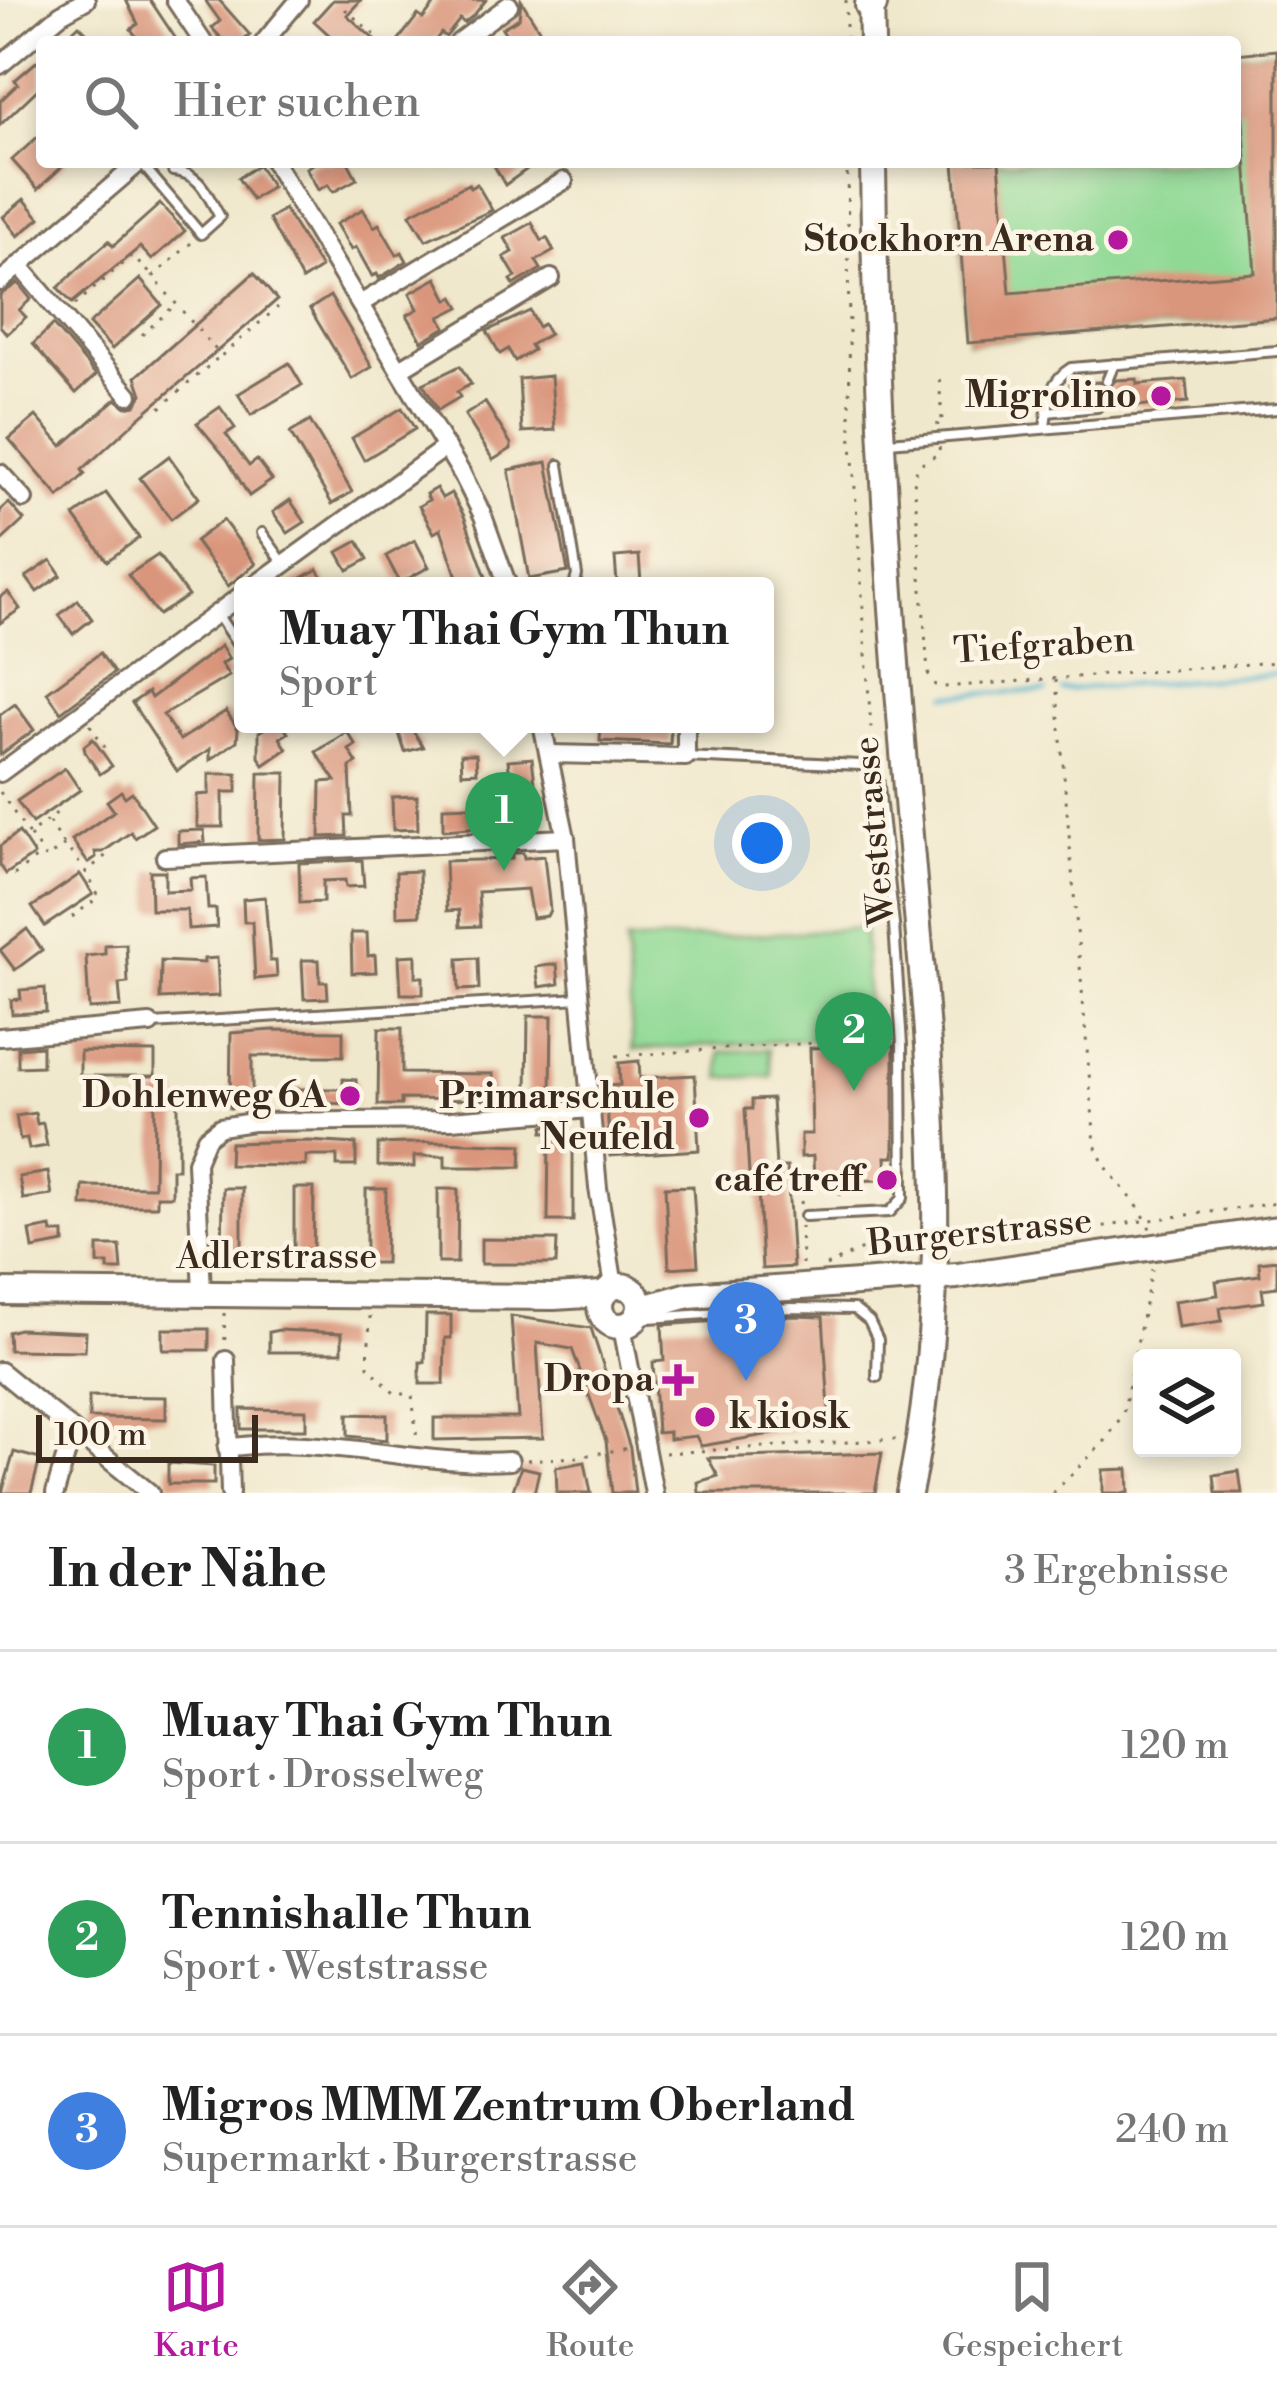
<!DOCTYPE html>
<html lang="de">
<meta charset="utf-8">
<style>
:root{--surface:#fff;--page:#f6f6f6;--text:#222;--muted:#767676;--line:#e0e0e0;--accent:#b5179e}
body{margin:0;font-family:"Libre Bodoni",serif;background:var(--page);color:var(--text)}
.controls{position:absolute;right:36px;bottom:36px;display:grid;overflow:hidden;border-radius:12px;box-shadow:0 6px 18px #0003}
.controls button{width:108px;height:108px;display:grid;place-items:center;padding:0;border:0;border-bottom:3px solid var(--line);background:var(--surface);color:var(--text);font:60px sans-serif}
.scale{position:absolute;left:36px;bottom:30px;width:222px;box-sizing:border-box;padding-left:12px;border:6px solid #3b2a1e;border-top:0;font-size:33px;line-height:42px;white-space:nowrap;color:#3b2a1e;-webkit-text-stroke:9px #fcf5e5;paint-order:stroke}
.you{position:absolute;left:762px;top:843px;width:42px;height:42px;margin:-30px;border:9px solid #fff;border-radius:50%;background:#1a73e8;box-shadow:0 0 0 18px #1a73e833}
.badge{display:grid;place-items:center;width:78px;height:78px;border-radius:50%;background:var(--accent);color:#fff;font-size:39px;font-weight:700}
.pin{position:absolute;translate:-50% -99px;filter:drop-shadow(0 3px 6px #0008)}
.pin::after{content:'';position:absolute;top:63px;width:42px;height:36px;background:inherit;clip-path:polygon(0 0,100% 0,50% 100%)}
.popup{position:absolute;left:234px;top:577px;width:540px;height:156px;box-sizing:border-box;display:grid;place-content:center;border-radius:12px;background:var(--surface);filter:drop-shadow(0 3px 9px #0005);font-size:39px;white-space:nowrap;color:var(--muted)}
.popup b{font-size:45px;color:var(--text)}
.popup::after{content:'';position:absolute;left:50%;top:100%;margin-left:-24px;border:24px solid transparent;border-top-color:var(--surface)}
.list{margin:0;padding:0;list-style:none}
h2{display:flex;justify-content:space-between;align-items:center;height:156px;margin:0;padding:0 48px;font-size:51px}
h2 small{font-size:39px;font-weight:400;color:var(--muted)}
.list li{display:grid;grid-template-columns:78px 1fr auto;gap:36px;align-items:center;box-sizing:border-box;height:192px;padding:0 48px;border-top:3px solid var(--line)}
.list b{display:block;font-size:45px;white-space:nowrap}
.list p{margin:0;font-size:39px;white-space:nowrap;color:var(--muted)}
.list em{font-size:39px;font-style:normal;color:var(--muted)}
.icon{flex:none;width:66px;height:66px;fill:none;stroke:currentColor;stroke-width:2;stroke-linecap:round;stroke-linejoin:round}
.map{position:relative;flex:none;width:1277px;height:1493px;overflow:hidden}
.search{position:absolute;background:var(--surface);box-shadow:0 6px 18px #0003;left:36px;right:36px;top:36px;height:132px;display:flex;align-items:center;gap:30px;box-sizing:border-box;padding:0 42px;border-radius:12px;color:var(--muted);font-size:45px}
.sheet{height:732px;background:var(--surface)}
nav{display:flex;justify-content:space-around;align-items:center;box-sizing:border-box;height:168px;border-top:3px solid var(--line);background:var(--surface);font-size:33px;color:var(--muted)}
nav a{display:grid;justify-items:center;gap:6px}
nav .on{color:var(--accent)}
.map>svg:first-child{display:block}
</style>
<div class="map">
<svg width="1277" height="1493" viewBox="0 0 1277 1493">
<rect width="100%" height="100%" fill="#fcf5e5"/>
<filter id="ink" filterUnits="userSpaceOnUse"><feTurbulence type="fractalNoise" baseFrequency=".00833" numOctaves="2"/><feDisplacementMap in="SourceGraphic" scale="24" xChannelSelector="R" yChannelSelector="G"/><feConvolveMatrix kernelMatrix="1 2 1 2 8 2 1 2 1" color-interpolation-filters="sRGB"/></filter>
<filter id="wash" filterUnits="userSpaceOnUse"><feTurbulence type="fractalNoise" baseFrequency=".004" numOctaves="4" result="noise"/><feDisplacementMap in="SourceGraphic" scale="48" xChannelSelector="R" yChannelSelector="G"/><feGaussianBlur stdDeviation="2.7" result="paint"/><feColorMatrix in="noise" values="0 0 0 0 0 0 0 0 0 0 0 0 0 0 0 0 0 1.4 0 .05"/><feComposite in="paint" operator="in"/></filter>
<g filter="url(#wash)">
<rect width="100%" height="100%" fill="#f0e8cc"/>
<g fill="#8fd994" stroke="#658259" stroke-width="3">
<polygon points="1277,50 1277,318 968,343 954,162 1235,162 1235,54"/>
<polygon points="864,928 869,1036 633,1050 626,942"/>
<polygon points="769,1049 772,1076 721,1078 720,1052"/>
</g>
<g fill="none" stroke-linecap="round" stroke-linejoin="round">
<g stroke="#4cb1cb" stroke-width="4.5">
<polyline points="1062,690 1277,674"/>
<polyline points="947,695 1046,691"/>
</g>
</g>
<g id="blocks">
<g fill="#da967d">
<polygon points="126,0 150,0 178,42 140,42 131,29 138,24"/>
<polygon points="205,0 219,0 250,35 242,42 225,42 212,28 220,21"/>
<polygon points="333,0 361,0 347,15 377,42 337,42 314,21"/>
<polygon points="438,0 486,0 474,15 464,23 460,19 446,37 441,33 434,42 397,42 418,15 423,19"/>
<polygon points="521,0 542,34 528,42 511,42 502,28 519,18"/>
<polygon points="79,25 96,42 61,42"/>
<polygon points="1277,50 1277,318 968,343 954,162 999,162 1010,293 1255,273 1242,109 1235,110 1235,54"/>
<polygon points="42,57 42,85 0,125 0,101 18,84 15,80"/>
<polygon points="42,133 42,162 67,162 38,189 12,160"/>
<polygon points="317,162 348,162 357,179 333,192 328,185 318,190 306,168"/>
<polygon points="492,162 537,162 505,185"/>
<polygon points="258,165 272,187 252,200 238,178"/>
<polygon points="468,184 470,188 477,184 492,210 426,240 410,214"/>
<polygon points="24,199 40,218 18,236 3,217"/>
<polygon points="160,204 185,231 152,260 140,247 72,303 58,288 96,252 109,241 113,246"/>
<polygon points="284,209 321,268 302,280 269,219"/>
<polygon points="363,209 374,227 379,224 397,255 402,252 407,261 379,278 377,274 372,276 356,247 351,250 336,224"/>
<polygon points="532,223 542,241 547,238 554,251 536,261 541,269 514,285 511,280 516,277 504,257 513,252 505,238"/>
<polygon points="254,273 277,300 141,416 82,470 85,474 59,497 9,439 36,416 62,446 116,399 126,407 136,405 142,394 136,377"/>
<polygon points="437,278 448,300 454,297 460,307 440,317 446,327 422,341 407,315 418,309 410,293"/>
<polygon points="140,279 162,305 112,349 89,324"/>
<polygon points="18,283 31,299 19,310 26,317 7,334 0,326 0,295"/>
<polygon points="330,296 372,367 352,379 310,309"/>
<polygon points="530,311 538,327 543,324 549,334 530,345 533,350 515,361 508,349 500,354 487,331"/>
<polygon points="53,325 96,375 76,393 33,344"/>
<polygon points="289,363 302,385 251,415 238,394"/>
<polygon points="460,366 471,384 457,392 460,397 438,410 423,384"/>
<polygon points="551,376 555,430 522,432 519,379"/>
<polygon points="1137,379 1137,384 1186,380 1188,402 1136,406 1136,401 1106,403 1098,396 1071,401 1070,384 1099,382 1107,389 1116,380"/>
<polygon points="485,402 511,444 511,449 493,460 465,415"/>
<polygon points="220,407 235,428 226,434 238,451 249,466 257,460 272,480 249,496 227,459 197,423"/>
<polygon points="402,408 415,429 364,460 352,438"/>
<polygon points="310,421 352,492 332,504 290,433"/>
<polygon points="169,456 199,498 171,519 140,478"/>
<polygon points="547,462 568,572 529,579 509,470"/>
<polygon points="436,488 442,498 451,493 464,516 486,577 471,586 460,586 441,529 434,533 419,506 429,500 426,494"/>
<polygon points="106,493 139,538 107,561 74,516"/>
<polygon points="290,500 305,522 288,533 273,512"/>
<polygon points="9,503 24,520 0,542 0,511"/>
<polygon points="223,520 256,564 228,586 195,541"/>
<polygon points="415,540 429,567 400,583 386,556"/>
<polygon points="358,541 368,559 348,570 338,552"/>
<polygon points="158,555 188,596 158,615 128,575"/>
<polygon points="639,555 641,583 617,584 615,557"/>
<polygon points="51,560 61,575 37,592 26,577"/>
<polygon points="318,569 328,586 288,586"/>
<polygon points="8,592 20,609 0,623 0,597"/>
<polygon points="78,600 92,619 73,634 59,615"/>
<polygon points="221,646 229,659 221,664 229,676 163,715 180,740 226,711 238,729 237,741 210,760 210,749 177,771 132,703 148,692 151,698"/>
<polygon points="100,653 114,673 61,712 47,692"/>
<polygon points="15,704 34,730 0,755 0,715"/>
<polygon points="271,724 282,724 288,733 280,738 287,749 264,765 259,757 259,732"/>
<polygon points="396,724 409,724 423,747 405,752"/>
<polygon points="601,724 671,724 670,744 600,741"/>
<polygon points="347,732 356,745 349,750 357,763 350,767 352,816 346,816 347,836 320,837 321,782 336,781 316,752"/>
<polygon points="93,739 112,766 100,774 85,752 84,746"/>
<polygon points="461,754 476,754 477,772 462,773"/>
<polygon points="532,758 537,800 513,802 508,760"/>
<polygon points="65,768 80,790 32,823 17,801"/>
<polygon points="259,773 286,773 285,839 258,840"/>
<polygon points="209,774 237,774 237,792 223,792 223,827 197,827 197,795 209,794"/>
<polygon points="121,791 125,797 132,792 154,825 135,838 131,832 103,852 95,852 96,857 88,863 72,840 114,811 107,801"/>
<polygon points="417,796 418,829 393,830 392,797"/>
<polygon points="473,806 473,814 496,813 497,826 443,830 443,807"/>
<polygon points="204,830 205,842 178,844 178,831"/>
<polygon points="19,832 34,855 6,874 0,865 0,846"/>
<polygon points="512,853 523,853 524,858 544,856 550,910 547,916 532,918 527,889 478,892 480,926 460,927 459,910 447,911 445,861 512,859"/>
<polygon points="362,860 364,886 346,887 345,880 323,881 323,902 300,903 299,863"/>
<polygon points="150,871 165,871 165,891 191,890 190,878 206,877 208,909 216,909 217,927 188,929 187,910 151,910"/>
<polygon points="419,871 420,915 397,916 396,872"/>
<polygon points="80,874 93,894 45,926 32,907"/>
<polygon points="265,897 270,961 276,961 277,977 255,979 252,922 244,922 243,899"/>
<polygon points="27,929 42,950 15,970 0,950"/>
<polygon points="351,933 367,933 368,956 375,955 376,972 352,973"/>
<polygon points="126,944 128,983 119,984 121,1007 89,1009 86,956 105,954 105,945"/>
<polygon points="416,955 416,977 423,977 423,994 401,994 399,956"/>
<polygon points="217,958 219,996 160,999 161,961 204,963 204,959"/>
<polygon points="478,958 479,989 459,990 458,959"/>
<polygon points="302,960 319,960 320,982 327,982 328,998 304,999"/>
<polygon points="557,964 559,984 539,987 536,967"/>
<polygon points="45,988 46,1012 12,1014 11,1000 21,999 20,990"/>
<polygon points="528,1016 552,1016 551,1094 527,1093"/>
<polygon points="379,1028 402,1028 402,1073 493,1074 493,1100 401,1099 401,1105 378,1105"/>
<polygon points="274,1030 343,1031 343,1056 252,1056 252,1108 230,1108 231,1033"/>
<polygon points="894,1045 894,1157 886,1157 887,1180 814,1181 813,1156 801,1157 801,1134 812,1134 810,1048"/>
<polygon points="42,1046 42,1066 18,1067 18,1048"/>
<polygon points="80,1051 155,1052 155,1076 80,1076"/>
<polygon points="639,1061 640,1078 695,1075 699,1150 610,1156 606,1086 620,1085 619,1063"/>
<polygon points="343,1079 356,1080 356,1104 282,1102 283,1089 343,1089"/>
<polygon points="155,1094 178,1094 178,1169 172,1169 172,1196 157,1196 157,1206 82,1206 83,1186 154,1187"/>
<polygon points="772,1099 776,1167 787,1167 793,1267 762,1269 758,1190 750,1191 745,1109 752,1109 752,1100"/>
<polygon points="35,1113 37,1124 43,1123 47,1146 29,1149 27,1138 20,1140 16,1116"/>
<polygon points="567,1124 567,1145 573,1145 573,1221 548,1221 549,1132 543,1132 544,1126"/>
<polygon points="309,1141 356,1144 356,1166 337,1166 337,1156 306,1156 306,1166 229,1165 230,1143"/>
<polygon points="442,1142 522,1145 521,1167 445,1167 445,1156 414,1156 414,1167 378,1166 378,1144"/>
<polygon points="48,1172 52,1195 23,1199 19,1177"/>
<polygon points="693,1186 698,1266 669,1268 665,1187"/>
<polygon points="223,1188 242,1188 242,1262 222,1262"/>
<polygon points="294,1188 314,1188 313,1262 294,1262"/>
<polygon points="366,1189 386,1189 385,1263 366,1263"/>
<polygon points="438,1189 458,1189 457,1263 438,1263"/>
<polygon points="51,1227 52,1233 64,1233 64,1243 33,1249 30,1231"/>
<polygon points="481,1239 557,1240 556,1264 481,1264"/>
<polygon points="98,1246 120,1246 122,1270 108,1270 108,1264 98,1264"/>
<polygon points="1277,1260 1277,1287 1262,1289 1264,1302 1220,1308 1222,1321 1178,1327 1174,1301 1218,1295 1216,1281 1260,1275 1259,1262"/>
<polygon points="426,1315 451,1315 451,1338 445,1338 444,1384 420,1384 420,1362 425,1362"/>
<polygon points="511,1316 591,1328 630,1448 635,1493 612,1493 606,1441 572,1349 537,1343 543,1438 434,1440 434,1418 518,1418"/>
<polygon points="791,1316 823,1317 830,1424 701,1446 696,1436 669,1439 669,1432 657,1433 653,1362 664,1361 662,1325"/>
<polygon points="19,1329 86,1332 85,1351 9,1350 8,1332"/>
<rect x="163" y="1329" width="46" height="21"/>
<polygon points="279,1330 342,1333 342,1352 269,1352 269,1332"/>
<polygon points="89,1396 166,1397 166,1419 89,1418"/>
<polygon points="241,1409 306,1410 306,1429 241,1429"/>
<polygon points="348,1414 387,1415 387,1440 348,1436"/>
<polygon points="14,1452 40,1459 31,1493 2,1493"/>
<polygon points="882,1453 875,1493 699,1493 698,1482 718,1476 708,1458"/>
<polygon points="585,1462 591,1493 557,1493 556,1467"/>
<polygon points="168,1463 214,1466 214,1484 168,1484"/>
<polygon points="521,1467 539,1471 534,1493 512,1493"/>
<polygon points="1128,1469 1129,1493 1103,1493 1103,1470"/>
<polygon points="1239,1471 1242,1493 1216,1493 1214,1475"/>
</g>
</g>
</g>
<g filter="url(#ink)">
<use href="#blocks" fill-opacity="0" stroke="#7a6c5b" stroke-width="3"/>
<g fill="none" stroke-linecap="round" stroke-linejoin="round">
<g stroke="#7a6c5b" stroke-width="14">
<g id="lane">
<path d="M 141,163 L 201,234 L 220,217 C 207,195 201,173 173,171"/>
<polyline points="1107,381 1114,364"/>
<polyline points="1047,412 1097,407 1098,404"/>
<path d="M 1045,428 C 1048,402 1048,382 1071,368 L 1277,351"/>
<polyline points="889,442 1277,409"/>
<polyline points="559,465 577,575 574,586"/>
<polyline points="262,533 282,561"/>
<polyline points="217,614 243,653"/>
<polyline points="686,757 861,765 871,768 878,778 894,925 902,1045 903,1198 890,1212 805,1216"/>
<polyline points="152,1024 580,998"/>
<polyline points="649,1318 791,1308 854,1309 869,1321 878,1340 877,1377"/>
</g>
</g>
<g stroke="#7a6c5b" stroke-width="22">
<g id="street">
<polyline points="175,0 203,42"/>
<polyline points="264,42 299,0"/>
<polyline points="459,42 509,5"/>
<polyline points="0,65 61,14 86,0"/>
<polyline points="274,162 462,474 483,516 508,586"/>
<polyline points="19,265 129,395"/>
<polyline points="0,282 140,162"/>
<polyline points="360,304 564,181"/>
<polyline points="400,369 551,278"/>
<polyline points="0,473 24,499"/>
<polyline points="254,586 446,447"/>
<polyline points="542,724 566,838 598,1188 614,1286"/>
<polyline points="550,754 686,757 686,724"/>
<polyline points="0,773 243,594"/>
<polyline points="165,857 566,838"/>
<polyline points="0,1037 150,1024"/>
<polyline points="202,1292 196,1162 206,1138 220,1127 253,1122 451,1120 591,1109"/>
<polyline points="622,1327 654,1493"/>
<polyline points="226,1360 230,1493"/>
<polyline points="0,1371 150,1493"/>
<path d="M 227,1448 C 321,1433 416,1467 510,1461"/>
<polyline points="55,1493 73,1431"/>
</g>
</g>
<g stroke="#7a6c5b" stroke-width="30">
<g id="secondary">
<polyline points="871,0 872,42"/>
<path d="M 873,162 C 875,383 890,604 909,824 C 928,1048 957,1269 909,1493"/>
<circle cx="620" cy="1306" r="20"/>
<polyline points="0,1292 554,1297 603,1294"/>
<polyline points="639,1313 647,1307 689,1295 957,1276 1277,1229"/>
</g>
</g>
<g stroke="#7a6c5b" stroke-width="36">
<polyline id="highway" points="871,5 872,0"/>
</g>
<g stroke="#7a6c5b" stroke-width="3" stroke-dasharray="3 9" stroke-linecap="butt">
<polyline points="846,0 846,42"/>
<polyline points="345,9 383,42"/>
<polyline points="847,162 850,413 873,759"/>
<polyline points="191,243 153,277 221,356 278,307"/>
<polyline points="75,305 131,256 152,275"/>
<polyline points="142,335 175,305"/>
<polyline points="160,408 219,357"/>
<polyline points="938,426 937,420 942,420 939,375"/>
<polyline points="939,447 940,453 918,465 914,478 928,673 935,685 944,687 1277,662"/>
<path d="M 1056,680 L 1095,1144 C 1105,1177 1138,1197 1150,1229"/>
<polyline points="90,725 106,749 103,751"/>
<polyline points="0,792 29,835 59,811"/>
<polyline points="49,822 64,844"/>
<polyline points="30,836 46,859 65,845 86,872"/>
<polyline points="14,875 41,854"/>
<polyline points="72,917 99,897 86,872 109,853"/>
<polyline points="616,1056 875,1039"/>
<polyline points="839,1181 841,1201"/>
<polyline points="801,1204 803,1190 839,1188"/>
<polyline points="801,1226 802,1264"/>
<polyline points="960,1229 1076,1230 1277,1203"/>
<polyline points="826,1266 875,1243 908,1236"/>
<polyline points="224,1313 225,1346"/>
<polyline points="370,1316 368,1366 395,1394 412,1394 417,1440"/>
<polyline points="665,1453 898,1439"/>
<polyline points="527,1460 577,1457 630,1448"/>
<polyline points="1053,1493 1106,1440 1123,1414 1152,1269"/>
</g>
<use href="#lane" stroke="#fff" stroke-width="8"/>
<use href="#street" stroke="#fff" stroke-width="16"/>
<use href="#secondary" stroke="#fff" stroke-width="24"/>
<use href="#highway" stroke="#fff" stroke-width="30"/>
</g>
</g>
<g fill="#b5179e" stroke="#fcf5e5" stroke-width="4.5">
<circle cx="1118" cy="240" r="12"/>
<circle cx="1161" cy="396" r="12"/>
<circle cx="350" cy="1096" r="12"/>
<circle cx="699" cy="1118" r="12"/>
<circle cx="887" cy="1180" r="12"/>
<path d="M672 1362h12v12h12v12h-12v12h-12v-12h-12v-12h12z"/>
<circle cx="705" cy="1417" r="12"/>
</g>
<g text-anchor="middle" dominant-baseline="central" stroke-width="9" stroke-linejoin="round" paint-order="stroke">
<g font-size="36" font-weight="bold" fill="#3b2a1e" stroke="#fcf5e5" text-anchor="end">
<text x="1094" y="240">Stockhorn Arena</text>
<text x="1137" y="396">Migrolino</text>
<text x="326" y="1096">Dohlenweg 6A</text>
<text x="675" y="1097">Primarschule<tspan x="675" dy="41">Neufeld</tspan></text>
<text x="863" y="1180">café treff</text>
<text x="654" y="1380">Dropa</text>
<text x="729" y="1417" text-anchor="start">k kiosk</text>
</g>
<g font-size="36" fill="#3b2a1e" stroke="#fcf5e5">
<text transform="translate(1044 646) rotate(-4)">Tiefgraben</text>
<text transform="translate(875 831) rotate(-95)">Weststrasse</text>
<text transform="translate(980 1233) rotate(-6)">Burgerstrasse</text>
<text x="277" y="1257">Adlerstrasse</text>
</g>
</g>
</svg>
<div class="controls">
<button><svg class="icon" aria-label="layers" viewBox="0 0 24 24"><path d="M12 4l9 5-9 5-9-5zM3 14l9 5 9-5"/></svg></button>
</div>
<div class="scale">100 m</div>
<div class="you"></div>
<div class="pin badge" style="left:504px;top:871px;background:#2e9e5b">1</div>
<div class="popup"><b>Muay Thai Gym Thun</b>Sport</div>
<div class="pin badge" style="left:854px;top:1091px;background:#2e9e5b">2</div>
<div class="pin badge" style="left:746px;top:1381px;background:#3f7fe0">3</div>
<div class="search"><svg class="icon" aria-label="search" viewBox="0 0 24 24"><circle cx="10" cy="10" r="6"/><path d="M15 15l6 6"/></svg>Hier suchen</div>
</div>
<section class="sheet">
<h2>In der Nähe<small>3 Ergebnisse</small></h2>
<ul class="list">
<li><span class="badge" style="background:#2e9e5b">1</span><div><b>Muay Thai Gym Thun</b><p>Sport · Drosselweg</p></div><em>120 m</em></li>
<li><span class="badge" style="background:#2e9e5b">2</span><div><b>Tennishalle Thun</b><p>Sport · Weststrasse</p></div><em>120 m</em></li>
<li><span class="badge" style="background:#3f7fe0">3</span><div><b>Migros MMM Zentrum Oberland</b><p>Supermarkt · Burgerstrasse</p></div><em>240 m</em></li>
</ul>
</section>
<nav>
<a class="on"><svg class="icon" aria-label="map" viewBox="0 0 24 24"><path d="M3 6l6-2 6 2 6-2v14l-6 2-6-2-6 2zM9 4v14M15 6v14"/></svg>Karte</a>
<a><svg class="icon" aria-label="directions" viewBox="0 0 24 24"><path d="M12 3l9 9-9 9-9-9zM9 14v-3h6M13 9l2 2-2 2"/></svg>Route</a>
<a><svg class="icon" aria-label="saved" viewBox="0 0 24 24"><path d="M7 4h10v16l-5-4-5 4z"/></svg>Gespeichert</a>
</nav>
